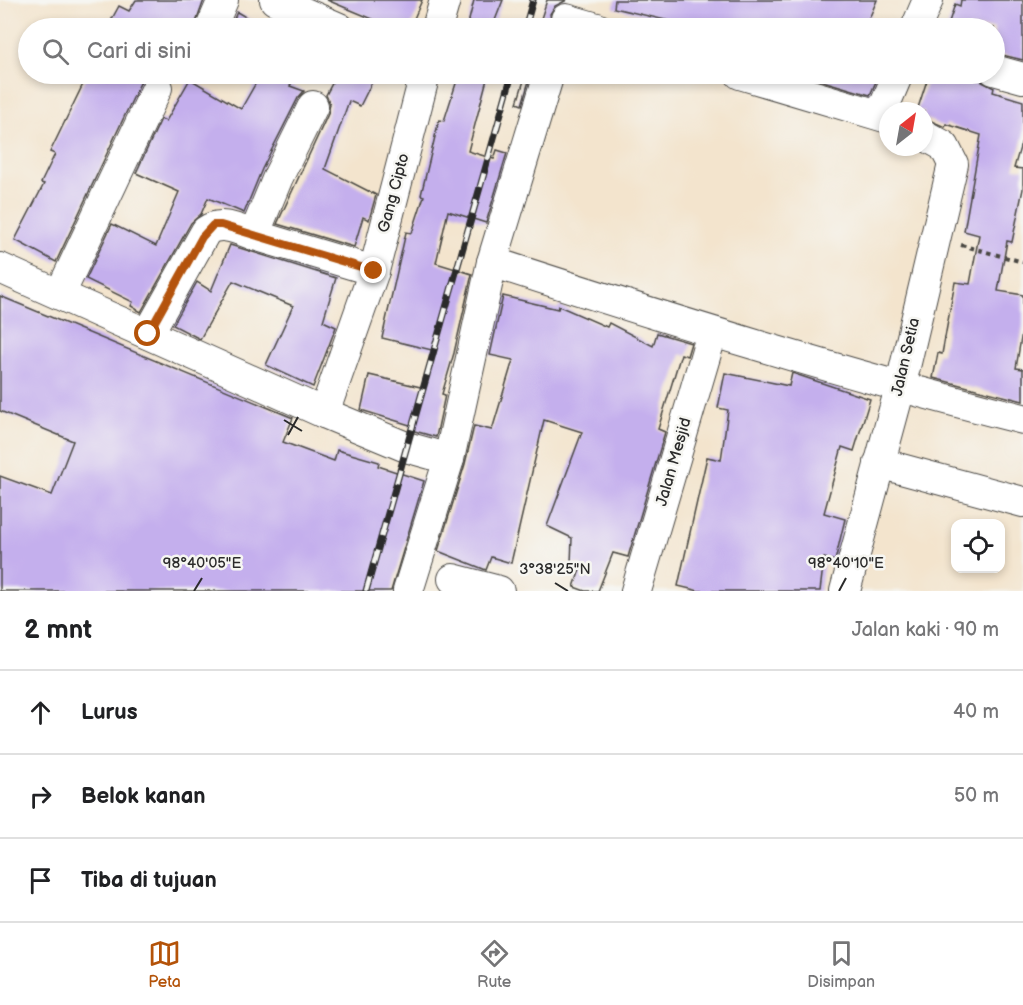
<!DOCTYPE html>
<html lang="id">
<meta charset="utf-8">
<style>
:root{--surface:#fff;--page:#f6f6f6;--text:#202124;--muted:#757577;--line:#e0e0e0;--accent:#b45309}
body{margin:0;font-family:"Balsamiq Sans",sans-serif;background:var(--page);color:var(--text)}
.controls{position:absolute;right:18px;bottom:18px;display:grid;overflow:hidden;border-radius:12px;box-shadow:0 3px 9px #0003}
.controls button{width:54px;height:54px;display:grid;place-items:center;padding:0;border:0;border-bottom:2px solid var(--line);background:var(--surface);color:var(--text);font:30px sans-serif}
.compass{position:absolute;left:879px;top:102px;width:54px;height:54px;border-radius:50%;background:var(--surface);box-shadow:0 3px 9px #0003;rotate:31deg}
.stop{position:absolute;width:18px;height:18px;margin:-14px;border:4px solid #b45309;border-radius:50%;background:#fff}
.stop.end{background:#b45309;border-color:#fff;box-shadow:0 2px 6px #0008}
.list{margin:0;padding:0;list-style:none}
h2{display:flex;justify-content:space-between;align-items:center;height:78px;margin:0;padding:0 24px;font-size:26px}
h2 small{font-size:20px;font-weight:400;color:var(--muted)}
.list li{display:grid;grid-template-columns:39px 1fr auto;gap:18px;align-items:center;box-sizing:border-box;height:84px;padding:0 24px;border-top:2px solid var(--line)}
.list b{display:block;font-size:22px;white-space:nowrap}
.list em{font-size:20px;font-style:normal;color:var(--muted)}
.icon{flex:none;width:33px;height:33px;fill:none;stroke:currentColor;stroke-width:2;stroke-linecap:round;stroke-linejoin:round}
.map{position:relative;flex:none;width:1023px;height:591px;overflow:hidden}
.search{position:absolute;background:var(--surface);box-shadow:0 3px 9px #0003;left:18px;right:18px;top:18px;height:66px;display:flex;align-items:center;gap:15px;box-sizing:border-box;padding:0 21px;border-radius:33px;color:var(--muted);font-size:22px}
.sheet{height:330px;background:var(--surface)}
nav{display:flex;justify-content:space-around;align-items:center;box-sizing:border-box;height:84px;border-top:2px solid var(--line);background:var(--surface);font-size:16px;color:var(--muted)}
nav a{display:grid;justify-items:center;gap:3px}
nav .on{color:var(--accent)}
.map>svg:first-child{display:block}
</style>
<div class="map">
<svg width="1023" height="591" viewBox="0 0 1023 591">
<rect width="100%" height="100%" fill="#f6f6f2"/>
<filter id="ink" filterUnits="userSpaceOnUse"><feTurbulence type="fractalNoise" baseFrequency=".0167" numOctaves="2"/><feDisplacementMap in="SourceGraphic" scale="12" xChannelSelector="R" yChannelSelector="G"/><feConvolveMatrix kernelMatrix="1 2 1 2 8 2 1 2 1" color-interpolation-filters="sRGB"/></filter>
<filter id="wash" filterUnits="userSpaceOnUse"><feTurbulence type="fractalNoise" baseFrequency=".008" numOctaves="4" result="noise"/><feDisplacementMap in="SourceGraphic" scale="24" xChannelSelector="R" yChannelSelector="G"/><feGaussianBlur stdDeviation="1.35" result="paint"/><feColorMatrix in="noise" values="0 0 0 0 0 0 0 0 0 0 0 0 0 0 0 0 0 1.4 0 .05"/><feComposite in="paint" operator="in"/></filter>
<g filter="url(#wash)">
<rect width="100%" height="100%" fill="#f3e4cd"/>
<g id="blocks">
<g fill="#c4afed">
<polygon points="136,0 204,0 194,28 107,28 119,6 129,11"/>
<polygon points="327,0 422,0 410,28 394,28"/>
<polygon points="474,0 503,0 492,28 467,28"/>
<polygon points="547,0 567,0 555,6 550,14 552,28 538,28"/>
<polygon points="615,0 877,0 865,28 672,28 674,22 614,8"/>
<polygon points="961,0 1023,0 1023,60 994,53 994,28 947,28 955,4 960,6"/>
<polygon points="237,12 264,28 230,28"/>
<polygon points="88,74 148,74 141,81 56,262 15,240 44,184 41,183 55,154 50,152"/>
<polygon points="261,74 296,74 290,86 304,91 298,98 262,169 244,213 208,198 201,214 191,223 141,312 131,306 133,302 86,279 112,224 156,246 179,192 136,173 161,119 166,121 190,79 241,109"/>
<polygon points="337,74 376,74 360,106 349,101 325,169 376,195 369,220 363,217 354,247 277,224 328,114 330,104 326,95"/>
<polygon points="459,74 487,79 468,151 494,159 497,150 507,153 486,223 448,211 436,263 472,274 454,353 442,394 445,395 436,437 411,430 413,426 361,410 369,375 425,388 436,351 382,338 406,232 412,233 424,196 421,195 439,120 444,121"/>
<polygon points="526,74 531,74 522,105 517,103"/>
<polygon points="799,74 867,74 878,77 870,95"/>
<polygon points="929,74 977,74 982,82 994,88 993,92 1023,101 1023,137 1014,168 1023,169 1023,189 1012,242 1007,241 998,291 1023,295 1023,326 1016,368 1023,369 1023,401 933,378 938,353 942,354 955,282 970,284 979,235 964,231 981,135 946,124 945,127 924,118 924,111 917,111"/>
<polygon points="230,245 336,278 323,321 336,327 313,387 266,365 293,306 233,281 200,339 173,325 197,282 211,291"/>
<polygon points="0,296 293,418 283,442 334,461 337,450 379,462 378,466 424,481 391,591 0,591 0,476 52,495 73,441 0,411"/>
<polygon points="503,296 558,309 559,306 607,327 609,323 653,346 657,333 691,343 687,356 681,354 658,429 665,432 628,557 613,553 598,591 585,591 574,587 582,564 571,563 572,538 547,526 582,432 544,420 511,563 491,557 486,570 438,551 465,464 474,426 492,430 513,360 490,355"/>
<polygon points="725,373 789,386 792,373 870,399 854,451 842,447 824,513 845,519 835,561 824,558 820,591 699,591 678,586 707,457 721,460 728,410 718,408"/>
</g>
</g>
</g>
<g filter="url(#ink)">
<use href="#blocks" fill-opacity="0" stroke="#494743" stroke-width="1.5"/>
<g fill="none" stroke-linecap="round" stroke-linejoin="round">
<g stroke="#494743" stroke-width="32">
<g id="minor">
<polyline points="275,0 339,28"/>
<polyline points="566,19 597,28"/>
<polyline points="211,28 223,0"/>
<polyline points="437,28 445,0"/>
<polyline points="916,28 928,0"/>
<polyline points="994,70 1023,78"/>
<polyline points="740,74 888,118"/>
<polyline points="881,114 898,74"/>
<polyline points="254,235 374,271"/>
<path d="M 492,262 C 668,319 844,374 1023,419"/>
<polyline points="0,268 324,413 406,447 449,459"/>
<polyline points="60,294 157,88"/>
<path d="M 148,334 L 206,231 C 221,220 239,230 254,235 L 278,177 L 313,106"/>
<polyline points="324,413 374,271 425,74"/>
<polyline points="879,463 1023,502"/>
<polyline points="453,579 499,591"/>
<polyline points="408,591 449,459 492,262 549,74"/>
<polyline points="636,591 712,333"/>
<polyline points="845,591 900,388 953,164 944,146 924,135"/>
</g>
</g>
<polyline stroke="#494743" stroke-width="4" stroke-dasharray="4.5 4.5" stroke-linecap="butt" points="961,245 1023,262"/>
<use href="#minor" stroke="#fff" stroke-width="30"/>
<g stroke="#2b2b2b" stroke-width="7">
<g id="rail">
<polyline points="525,28 533,0"/>
<polyline points="366,591 512,74"/>
</g>
</g>
<use href="#rail" stroke="#f6f6f2" stroke-width="4.5" stroke-dasharray="14" stroke-linecap="butt"/>
</g>
</g>
<g fill="none" stroke-linecap="round" stroke-linejoin="round" filter="url(#ink)">
<polyline stroke="#b45309" stroke-width="8" points="148,334 202,237 213,225 221,225 374,271"/>
</g>
<path fill="none" stroke="#2b2b2b" stroke-width="2" d="M 284,420 L 302,431M 288,435 L 298,417M 555,583 L 568,591M 194,591 L 202,578M 839,591 L 846,578"/>
<g text-anchor="middle" dominant-baseline="central" stroke-width="5" stroke-linejoin="round" paint-order="stroke">
<g font-size="16" fill="#2b2b2b" stroke="#f6f6f2">
<text transform="translate(394 193) rotate(-75)">Gang Cipto</text>
<text transform="translate(906 357) rotate(-77)">Jalan Setia</text>
<text transform="translate(674 462) rotate(-74)">Jalan Mesjid</text>
</g>
</g>
<g font-size="15" text-anchor="middle" fill="#2b2b2b" stroke="#f6f6f2" stroke-width="5" stroke-linejoin="round" paint-order="stroke">
<text x="202" y="568">98°40'05"E</text>
<text x="846" y="568">98°40'10"E</text>
<text x="555" y="574">3°38'25"N</text>
</g>
</svg>
<div class="controls">
<button><svg class="icon" aria-label="locate" viewBox="0 0 24 24"><circle cx="12" cy="12" r="6"/><path d="M12 2v4M12 18v4M2 12h4M18 12h4"/></svg></button>
</div>
<svg class="compass" viewBox="-18 -18 36 36"><path d="M0-13l5 13h-10z" fill="#e53935"/><path d="M0 13l5-13h-10z" fill="#757577"/></svg>
<div class="stop" style="left:148px;top:334px"></div>
<div class="stop end" style="left:374px;top:271px"></div>
<div class="search"><svg class="icon" aria-label="search" viewBox="0 0 24 24"><circle cx="10" cy="10" r="6"/><path d="M15 15l6 6"/></svg>Cari di sini</div>
</div>
<section class="sheet">
<h2>2 mnt<small>Jalan kaki · 90 m</small></h2>
<ul class="list">
<li><svg class="icon" aria-label="ahead" viewBox="0 0 24 24"><path d="M12 20V5M6 11l6-6 6 6"/></svg><div><b>Lurus</b></div><em>40 m</em></li>
<li><svg class="icon" aria-label="right" viewBox="0 0 24 24"><path d="M7 20v-9h11M14 6l5 5-5 5"/></svg><div><b>Belok kanan</b></div><em>50 m</em></li>
<li><svg class="icon" aria-label="arrive" viewBox="0 0 24 24"><path d="M6 21V4h12l-3 4 3 4H6"/></svg><div><b>Tiba di tujuan</b></div></li>
</ul>
</section>
<nav>
<a class="on"><svg class="icon" aria-label="map" viewBox="0 0 24 24"><path d="M3 6l6-2 6 2 6-2v14l-6 2-6-2-6 2zM9 4v14M15 6v14"/></svg>Peta</a>
<a><svg class="icon" aria-label="directions" viewBox="0 0 24 24"><path d="M12 3l9 9-9 9-9-9zM9 14v-3h6M13 9l2 2-2 2"/></svg>Rute</a>
<a><svg class="icon" aria-label="saved" viewBox="0 0 24 24"><path d="M7 4h10v16l-5-4-5 4z"/></svg>Disimpan</a>
</nav>
